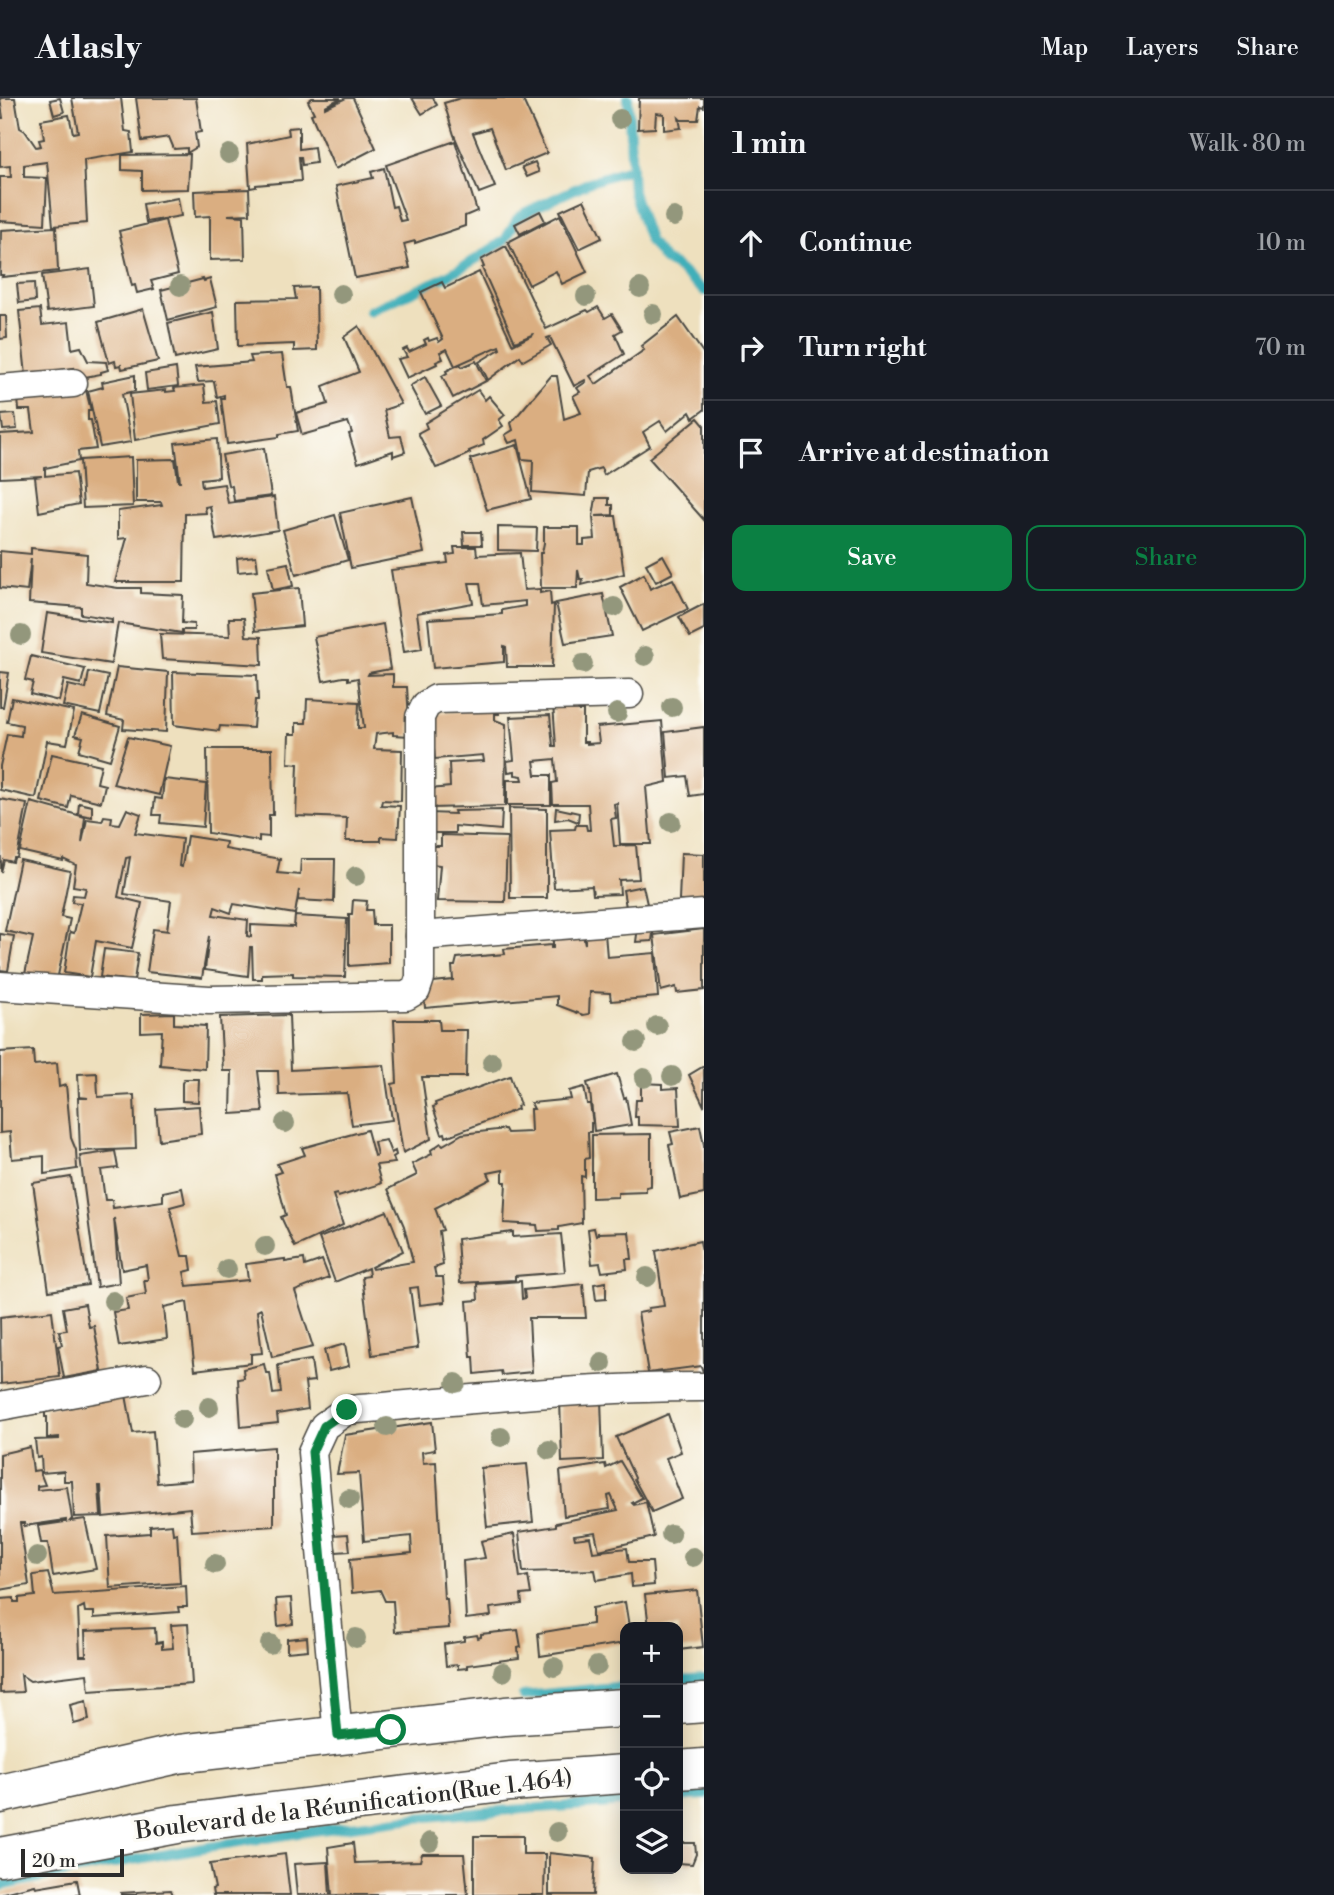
<!DOCTYPE html>
<meta charset="utf-8">
<style>
:root{--surface:#171b24;--page:#242831;--text:#f1f3f6;--muted:#9ea1a6;--line:#363941;--accent:#0b8043}
body{margin:0;font-family:"Libre Bodoni",serif;background:var(--page);color:var(--text)}
.controls{position:absolute;right:21px;bottom:21px;display:grid;overflow:hidden;border-radius:14px;box-shadow:0 4px 18px #0003}
.controls button{width:63px;height:63px;display:grid;place-items:center;padding:0;border:0;border-bottom:2px solid var(--line);background:var(--surface);color:var(--text);font:35px sans-serif}
.scale{position:absolute;left:21px;bottom:18px;width:103px;box-sizing:border-box;padding-left:7px;border:4px solid #2b2b2b;border-top:0;font-size:19px;line-height:24px;white-space:nowrap;color:#2b2b2b;-webkit-text-stroke:5px #fdfcf7;paint-order:stroke}
.stop{position:absolute;width:21px;height:21px;margin:-16px;border:5px solid #0b8043;border-radius:50%;background:#fff}
.stop.end{background:#0b8043;border-color:#fff;box-shadow:0 2px 7px #0008}
.list{margin:0;padding:0;list-style:none}
h2{display:flex;justify-content:space-between;align-items:center;height:91px;margin:0;padding:0 28px;font-size:30px}
h2 small{font-size:23px;font-weight:400;color:var(--muted)}
.list li{display:grid;grid-template-columns:46px 1fr auto;gap:21px;align-items:center;box-sizing:border-box;height:105px;padding:0 28px;border-top:2px solid var(--line)}
.list b{display:block;font-size:26px;white-space:nowrap}
.list em{font-size:23px;font-style:normal;color:var(--muted)}
.actions{display:flex;gap:14px;padding:21px 28px}
.actions a{flex:1;padding:16px 0;border:2px solid var(--accent);border-radius:14px;text-align:center;font-size:24px;color:var(--accent)}
.actions .main{background:var(--accent);color:#fff}
.icon{flex:none;width:38px;height:38px;fill:none;stroke:currentColor;stroke-width:2;stroke-linecap:round;stroke-linejoin:round}
.map{position:relative;flex:none;width:704px;height:1797px;overflow:hidden}
header{display:flex;align-items:center;gap:42px;box-sizing:border-box;height:98px;padding:0 35px;background:var(--surface);border-bottom:2px solid var(--line)}
header strong{font-size:33px}
nav{display:flex;gap:38px;margin-inline-start:auto;font-size:24px}
main{display:flex}
aside{flex:1;background:var(--surface)}
.map>svg:first-child{display:block}
</style>
<header>
<strong>Atlasly</strong>
<nav><a>Map</a><a>Layers</a><a>Share</a></nav>
</header>
<main>
<div class="map">
<svg width="704" height="1797" viewBox="0 0 704 1797">
<rect width="100%" height="100%" fill="#fdfcf7"/>
<filter id="ink" filterUnits="userSpaceOnUse"><feTurbulence type="fractalNoise" baseFrequency=".0143" numOctaves="2"/><feDisplacementMap in="SourceGraphic" scale="14" xChannelSelector="R" yChannelSelector="G"/><feConvolveMatrix kernelMatrix="1 2 1 2 8 2 1 2 1" color-interpolation-filters="sRGB"/></filter>
<filter id="wash" filterUnits="userSpaceOnUse"><feTurbulence type="fractalNoise" baseFrequency=".00686" numOctaves="4" result="noise"/><feDisplacementMap in="SourceGraphic" scale="28" xChannelSelector="R" yChannelSelector="G"/><feGaussianBlur stdDeviation="1.57" result="paint"/><feColorMatrix in="noise" values="0 0 0 0 0 0 0 0 0 0 0 0 0 0 0 0 0 1.4 0 .05"/><feComposite in="paint" operator="in"/></filter>
<g filter="url(#wash)">
<rect width="100%" height="100%" fill="#eee0be"/>
<g fill="none" stroke-linecap="round" stroke-linejoin="round">
<g stroke="#3fafb9" stroke-width="10">
<polyline points="628,0 633,94 649,142 664,162 674,167 704,193"/>
<polyline points="369,213 441,181 478,160 505,142 517,121 526,114 590,84 632,70"/>
<polyline points="678,1582 704,1580"/>
<polyline points="523,1598 625,1588"/>
<polyline points="678,1699 704,1697"/>
<path d="M 0,1788 C 132,1760 264,1738 398,1722 C 473,1713 549,1710 625,1704"/>
</g>
</g>
<g id="blocks">
<g fill="#daae81">
<polygon points="0,0 15,0 20,30 25,33 36,49 41,48 39,42 44,41 41,22 69,17 73,35 78,34 72,0 121,0 125,33 131,34 133,54 84,62 87,125 53,128 47,64 24,67 24,79 47,80 45,126 0,123 0,79 11,79 10,68 0,69 0,20 3,20"/>
<polygon points="60,0 64,14 54,17 50,2"/>
<polygon points="136,0 196,0 201,34 195,35 197,49 187,55 187,50 174,51 169,39 142,43"/>
<polygon points="312,0 341,0 325,8 325,10 346,0 353,0 376,50 335,71 311,16 314,15 308,3"/>
<polygon points="412,0 433,0 437,7 422,16"/>
<polygon points="461,0 522,0 547,55 506,72 490,30 473,35 495,89 479,95 454,37 444,5"/>
<polygon points="639,0 704,0 704,9 700,8 698,22 681,22 679,20 681,30 664,32 664,16 656,15 655,30 638,31"/>
<polygon points="299,29 299,51 314,49 316,65 302,67 301,59 299,59 301,83 256,87 256,89 250,90 247,46 289,37 288,30"/>
<polygon points="455,43 477,113 465,118 465,128 415,145 415,143 404,146 410,170 355,180 336,88 373,80 371,74 384,70 392,109 396,108 400,123 406,122 386,67"/>
<polygon points="190,56 188,91 142,92 142,73 122,72 122,57"/>
<polygon points="535,64 539,74 527,79 522,69"/>
<polygon points="249,91 250,116 228,117 244,118 245,161 210,162 210,118 195,119 194,93"/>
<polygon points="178,100 181,118 146,124 143,106"/>
<polygon points="584,102 602,140 579,151 560,113"/>
<polygon points="540,113 545,123 520,136 515,126"/>
<polygon points="560,117 587,174 562,186 556,173 529,187 508,144"/>
<polygon points="165,122 178,176 151,183 154,191 137,195 135,187 132,188 119,133"/>
<polygon points="56,129 58,173 2,179 3,177 0,177 1,132"/>
<polygon points="506,148 546,231 587,212 589,214 598,209 605,220 612,216 622,232 615,236 624,256 590,278 596,286 644,252 641,248 678,219 704,256 704,312 693,320 690,314 667,333 660,323 643,334 650,348 604,377 601,370 588,374 586,398 532,394 533,362 522,361 518,342 509,345 505,337 513,332 511,325 551,278 557,278 564,321 581,315 573,298 580,294 577,290 586,284 585,282 574,288 550,239 547,240 551,247 523,263 520,258 488,282 479,264 500,251 499,248 455,268 447,251 440,254 443,261 436,264 437,266 407,280 398,261 407,259 403,252 407,250 409,254 426,246 424,242 428,240 429,243 437,240 439,244 443,241 421,194 442,184 445,190 479,174 513,247 534,236 515,244 482,170 484,169 481,162"/>
<polygon points="90,171 94,208 47,214 42,177"/>
<polygon points="203,181 204,183 210,181 217,209 168,222 161,192"/>
<polygon points="34,185 35,203 19,205 17,186"/>
<polygon points="316,189 317,252 294,253 294,246 238,248 237,202 296,201 294,190"/>
<polygon points="40,211 42,227 69,224 72,251 81,249 88,263 106,264 108,272 101,274 101,276 74,281 74,270 26,277 19,213"/>
<polygon points="143,211 158,263 122,271 121,267 116,268 115,263 109,265 98,224"/>
<polygon points="213,214 218,251 175,261 168,225"/>
<polygon points="0,218 6,218 7,240 0,241"/>
<polygon points="359,228 401,306 384,312 390,339 401,338 405,354 393,358 393,353 358,365 349,336 352,335 348,324 302,337 296,315 328,306 323,288 359,274 344,239"/>
<polygon points="282,256 287,289 291,289 298,333 279,336 279,339 227,346 221,300 224,300 224,297 217,299 214,283 198,284 195,269 252,264 250,258"/>
<polygon points="476,263 486,283 453,300 442,278 447,275 446,273 460,266 462,269"/>
<polygon points="176,270 178,288 147,292 145,275"/>
<polygon points="135,277 135,293 122,296 131,344 100,349 88,293 103,289 102,284"/>
<polygon points="425,279 441,308 425,316 410,288"/>
<polygon points="204,287 206,304 217,303 220,326 135,342 130,296 166,292 166,294 175,293 174,290"/>
<polygon points="86,292 91,313 88,313 88,322 91,322 96,351 78,353 79,363 45,370 45,378 75,375 79,406 39,414 35,379 42,378 0,380 0,336 34,334 31,312 19,312 18,300"/>
<polygon points="478,292 485,302 489,298 505,317 499,322 503,328 483,342 484,347 469,353 470,355 445,367 436,370 418,335 427,330 425,325"/>
<polygon points="15,316 17,331 3,332 1,317"/>
<polygon points="698,320 704,327 704,422 649,360"/>
<polygon points="217,341 219,379 201,381 202,389 224,386 228,405 274,399 278,432 216,442 210,408 205,409 206,415 185,416 184,484 115,484 127,440 118,441 118,413 162,407 161,404 136,404 136,362 175,361 178,383 180,383 175,345"/>
<polygon points="517,347 531,401 487,412 470,361"/>
<polygon points="264,350 271,398 234,403 232,388 228,387 222,357"/>
<polygon points="131,359 133,408 83,410 80,362"/>
<polygon points="412,399 424,455 351,470 340,415"/>
<polygon points="596,400 609,400 609,407 613,407 613,417 596,418 616,418 624,476 582,487 583,481 580,481 578,472 577,490 541,490 540,455 542,455 544,445 544,429 579,429 579,447 584,447 584,442 595,441 593,419"/>
<polygon points="335,417 348,462 296,477 283,432"/>
<polygon points="498,429 537,430 536,453 498,452"/>
<polygon points="463,434 481,434 482,447 464,447"/>
<polygon points="454,449 476,449 477,457 520,455 524,492 540,491 540,495 550,493 551,507 554,506 552,569 507,569 506,549 504,548 504,564 433,570 428,521 502,516 502,512 525,508 525,503 483,507 480,485 469,485 473,505 417,515 422,551 404,554 391,472 448,465 447,457 455,456"/>
<polygon points="31,450 87,456 86,485 118,490 141,490 141,495 183,497 182,525 194,526 194,532 182,532 182,535 118,525 111,566 41,555 47,515 112,525 112,521 81,516 81,509 29,505 31,460 27,493 0,490 0,453 31,456"/>
<polygon points="663,457 673,475 656,484 646,466"/>
<polygon points="256,458 258,472 238,474 237,460"/>
<polygon points="288,465 293,488 273,492 268,469"/>
<polygon points="644,476 650,491 673,481 688,511 642,533 620,489"/>
<polygon points="299,490 302,528 255,533 251,495"/>
<polygon points="603,496 612,538 565,545 556,505"/>
<polygon points="704,506 704,532 690,539 679,519"/>
<polygon points="229,520 244,520 246,538 261,539 262,567 162,561 160,536 230,538"/>
<polygon points="383,526 390,571 369,575 368,577 393,576 393,589 407,589 410,638 393,637 393,634 376,636 374,651 402,652 401,703 382,702 381,707 400,708 398,740 381,739 381,743 346,743 347,720 296,718 298,666 288,665 289,636 296,636 296,625 306,625 307,601 359,604 358,630 364,630 358,580 348,582 348,579 343,579 323,583 314,539"/>
<polygon points="31,558 85,571 81,586 64,582 59,603 30,596 33,584 25,582"/>
<polygon points="117,569 168,574 166,634 123,631 124,622 107,618"/>
<polygon points="0,574 9,575 3,609 0,609"/>
<polygon points="89,574 108,578 100,616 63,608 68,587 86,591"/>
<polygon points="173,574 257,577 258,602 255,602 253,630 220,628 219,633 174,627"/>
<polygon points="12,600 74,613 67,646 47,643 36,700 0,692 0,668 7,636 21,638 22,627 7,624"/>
<polygon points="578,604 578,613 583,613 583,644 587,644 587,646 599,645 597,629 662,623 667,684 646,689 651,746 620,746 617,705 614,706 616,720 611,721 614,748 636,747 639,781 619,782 620,796 593,797 592,788 554,790 550,732 575,731 576,727 586,727 587,732 590,732 588,706 553,706 552,685 557,684 555,661 534,663 536,677 551,677 551,707 507,707 507,682 523,682 522,678 515,677 515,673 508,674 507,663 514,662 510,619 550,617 553,648 556,648 553,606"/>
<polygon points="499,610 499,616 495,616 495,622 506,626 505,708 431,710 430,691 450,689 449,665 484,663 483,657 435,661 431,616"/>
<polygon points="82,617 120,628 110,662 79,653 83,639 75,637"/>
<polygon points="704,629 704,696 690,698 687,678 669,680 665,634"/>
<polygon points="128,639 170,648 159,697 113,686"/>
<polygon points="207,651 272,651 273,717 269,717 269,739 259,738 259,743 208,735"/>
<polygon points="52,656 101,667 97,685 105,687 101,704 71,697 68,710 41,703"/>
<polygon points="164,681 206,686 203,729 160,725 161,717 153,717 155,700 162,701"/>
<polygon points="0,701 27,706 17,760 14,760 13,764 4,762 1,774"/>
<polygon points="31,704 85,719 82,745 87,721 102,723 104,718 112,719 111,725 120,726 127,711 141,716 135,735 182,741 179,768 182,769 187,738 226,744 225,751 280,761 277,775 300,777 301,761 335,761 334,804 298,802 299,792 295,816 234,806 231,815 215,809 213,817 248,822 247,838 251,839 251,827 294,829 295,818 347,821 345,879 293,878 293,875 262,876 262,881 253,881 252,849 250,849 248,878 205,872 209,838 202,880 147,874 153,831 169,833 167,832 171,803 124,796 130,759 126,760 118,799 142,805 132,850 96,843 90,879 64,875 70,834 74,835 81,805 72,804 73,797 84,798 86,790 73,788 76,767 63,761 63,763 20,753"/>
<polygon points="79,705 92,708 92,719 78,716"/>
<polygon points="509,710 547,711 547,800 510,800"/>
<polygon points="556,710 579,715 578,724 568,720 555,722"/>
<polygon points="502,712 501,732 455,728 455,735 426,735 428,715 455,716 454,713"/>
<polygon points="441,737 507,739 505,804 437,803 440,767 432,766 432,748 441,748"/>
<polygon points="681,755 704,756 704,803 679,803"/>
<polygon points="20,762 70,773 61,819 70,821 57,882 25,876 33,839 5,833"/>
<polygon points="643,788 647,806 626,809 623,792"/>
<polygon points="353,802 367,803 366,812 372,812 373,827 389,827 389,865 349,868 349,816 352,816"/>
<polygon points="654,828 652,843 636,844 638,829"/>
<polygon points="704,831 704,892 677,895 676,889 661,893 654,837"/>
<polygon points="605,835 607,859 655,855 658,899 611,903 610,895 590,894 589,916 583,917 557,907 557,898 425,910 423,885 453,882 452,868 455,868 457,860 505,856 504,851 551,847 551,850 553,850 553,840 583,837 585,846 585,836"/>
<polygon points="0,836 14,838 8,873 0,872"/>
<polygon points="104,851 138,855 134,883 100,879"/>
<polygon points="174,915 174,926 206,928 205,971 160,967 162,933 141,934 141,916"/>
<polygon points="289,917 291,972 384,967 392,1022 352,1027 347,995 279,997 278,973 258,973 263,1014 231,1016 232,973 223,973 220,919"/>
<polygon points="394,922 439,922 440,932 467,932 466,979 422,979 431,1041 403,1055 392,986 397,985"/>
<polygon points="33,952 34,967 57,965 59,989 66,987 71,1040 76,1052 77,1071 44,1076 44,1058 12,1061 10,1034 0,1035 0,954"/>
<polygon points="704,968 704,1008 689,977"/>
<polygon points="97,975 98,999 134,997 136,1051 80,1053 78,1000 88,1000 79,999 78,976"/>
<polygon points="617,976 624,1000 626,999 631,1027 594,1033 590,993 589,993 587,985"/>
<polygon points="510,978 520,1007 517,1008 518,1011 446,1039 445,1035 442,1036 433,1009 436,1008 435,1005"/>
<polygon points="184,981 199,981 198,1004 182,1003 182,985"/>
<polygon points="641,985 662,986 662,991 678,990 680,1028 638,1027 638,1019 635,1019 636,1002 641,1002"/>
<polygon points="584,989 587,1006 590,1006 593,1025 591,1025 591,1034 588,1034 589,1060 585,1061 585,1079 581,1078 582,1125 559,1129 559,1132 538,1133 537,1127 504,1125 506,1084 503,1084 503,1072 488,1075 491,1081 435,1110 443,1132 439,1133 443,1167 434,1170 436,1179 443,1179 445,1204 420,1207 418,1189 410,1190 418,1250 372,1257 362,1179 369,1178 368,1170 335,1184 319,1140 387,1113 403,1153 371,1169 372,1171 413,1164 404,1128 388,1091 417,1077 412,1066 432,1056 431,1052 441,1045 443,1047 462,1036 505,1031 507,1035 531,1034 530,1011 534,1011 531,1005 571,1001 569,993"/>
<polygon points="199,1008 201,1036 159,1042 156,1011"/>
<polygon points="700,1028 704,1047 704,1096 680,1101 669,1047 673,1046 670,1034"/>
<polygon points="367,1032 374,1058 377,1057 374,1044 386,1042 391,1055 395,1053 396,1057 393,1059 395,1065 376,1067 381,1085 377,1087 338,1099 337,1096 333,1097 343,1127 295,1149 281,1119 286,1117 275,1076 281,1074 277,1066 305,1057 302,1050"/>
<polygon points="651,1036 651,1088 646,1089 646,1094 618,1095 618,1099 592,1100 592,1037"/>
<polygon points="115,1053 118,1070 101,1072 105,1102 112,1102 113,1110 163,1103 163,1094 182,1090 185,1105 170,1109 182,1158 190,1158 192,1172 184,1174 187,1188 248,1182 246,1166 285,1161 285,1164 304,1161 305,1168 322,1162 329,1180 295,1193 313,1249 272,1259 261,1211 257,1213 262,1255 251,1256 251,1265 195,1272 187,1204 164,1209 167,1241 119,1248 113,1214 128,1212 126,1200 146,1196 144,1182 148,1182 146,1167 122,1172 114,1120 119,1185 97,1189 80,1058"/>
<polygon points="71,1079 88,1187 49,1193 33,1085"/>
<polygon points="594,1130 596,1138 598,1137 598,1135 629,1134 632,1161 626,1161 627,1171 602,1174 600,1165 592,1166 588,1131"/>
<polygon points="513,1134 513,1139 561,1136 565,1174 515,1178 515,1182 460,1185 457,1141"/>
<polygon points="700,1143 704,1166 704,1277 701,1268 648,1275 638,1215 649,1213 648,1210 664,1208 656,1153"/>
<polygon points="521,1183 522,1201 525,1200 524,1192 583,1186 586,1220 529,1220 532,1274 502,1277 501,1273 475,1276 474,1259 471,1259 467,1203 478,1202 477,1186"/>
<polygon points="606,1184 606,1201 596,1202 594,1186"/>
<polygon points="85,1206 89,1229 94,1228 102,1273 64,1280 58,1248 62,1247 59,1233 67,1232 63,1210"/>
<polygon points="52,1213 60,1279 1,1286 0,1219"/>
<polygon points="345,1246 349,1268 329,1273 324,1252"/>
<polygon points="311,1262 314,1283 305,1284 308,1311 277,1316 278,1325 241,1329 238,1281 244,1280 243,1271 264,1266 266,1275 270,1275 273,1296 281,1295 278,1267"/>
<polygon points="126,1297 133,1335 153,1333 157,1385 191,1382 190,1356 274,1349 274,1428 192,1433 190,1410 103,1419 101,1388 99,1388 101,1418 74,1419 72,1383 64,1383 64,1373 42,1375 41,1359 37,1360 35,1342 59,1341 59,1339 47,1340 47,1319 45,1319 45,1310"/>
<polygon points="601,1301 603,1362 562,1364 560,1302"/>
<polygon points="668,1316 681,1354 666,1360 682,1401 652,1414 634,1381 635,1380 616,1339"/>
<polygon points="432,1324 435,1352 422,1354 423,1365 436,1364 444,1501 447,1501 449,1530 395,1534 393,1503 385,1503 380,1492 352,1495 350,1461 412,1455 411,1438 364,1443 359,1375 337,1376 345,1337"/>
<polygon points="30,1349 33,1373 39,1372 45,1387 37,1388 37,1392 67,1389 72,1421 70,1423 85,1421 96,1471 53,1478 48,1445 41,1445 38,1428 66,1424 66,1422 24,1428 24,1425 20,1425 29,1487 0,1492 0,1356"/>
<polygon points="620,1363 642,1400 632,1405 634,1407 646,1404 654,1439 599,1452 595,1434 574,1437 575,1441 590,1439 593,1454 627,1450 629,1464 652,1464 654,1487 632,1489 631,1476 597,1482 595,1472 523,1474 519,1434 556,1428 556,1425 618,1412 611,1397 608,1398 610,1411 564,1418 560,1373 605,1366 606,1370"/>
<polygon points="527,1366 533,1424 487,1429 481,1370"/>
<polygon points="172,1426 173,1436 177,1435 180,1485 110,1490 107,1438 150,1435 150,1428"/>
<polygon points="348,1436 350,1453 336,1454 333,1437"/>
<polygon points="514,1436 520,1480 528,1478 531,1496 521,1497 522,1506 490,1510 491,1518 466,1521 463,1463 485,1460 481,1443"/>
<polygon points="48,1475 54,1497 186,1488 187,1509 178,1509 179,1514 94,1520 94,1514 85,1514 84,1508 78,1511 79,1533 80,1558 86,1558 85,1533 155,1530 156,1545 162,1544 162,1551 173,1550 171,1527 188,1526 192,1586 89,1593 87,1576 30,1583 21,1577 23,1594 0,1595 0,1501 14,1500 14,1504 19,1504 19,1500 35,1498 33,1477"/>
<polygon points="697,1492 703,1549 678,1552 678,1529 649,1529 645,1497"/>
<polygon points="291,1500 293,1526 278,1528 276,1501"/>
<polygon points="625,1504 629,1529 625,1529 625,1545 540,1558 538,1535 592,1526 592,1510"/>
<polygon points="518,1532 521,1549 518,1550 519,1560 467,1567 467,1570 458,1571 458,1567 446,1568 444,1546 464,1543 464,1539 477,1537 478,1540 481,1539 481,1536"/>
<polygon points="307,1539 308,1552 287,1554 287,1541"/>
<polygon points="86,1603 89,1622 74,1626 70,1607"/>
<polygon points="474,1738 523,1738 523,1756 545,1756 544,1797 474,1797"/>
<polygon points="353,1745 355,1765 420,1763 422,1756 464,1756 468,1797 332,1797 328,1749"/>
<polygon points="678,1745 695,1745 696,1756 692,1766 678,1765"/>
<polygon points="549,1755 595,1760 593,1797 549,1797"/>
<polygon points="285,1756 290,1797 213,1797 212,1791 215,1790 210,1766"/>
<polygon points="328,1764 330,1797 297,1797 294,1766"/>
<polygon points="77,1782 80,1797 3,1797 3,1795 35,1787 36,1789"/>
<polygon points="171,1792 173,1797 121,1797 121,1795"/>
</g>
</g>
</g>
<g filter="url(#ink)">
<use href="#blocks" fill-opacity="0" stroke="#484641" stroke-width="2"/>
<g fill="none" stroke-linecap="round" stroke-linejoin="round">
<g stroke="#484641" stroke-width="31">
<g id="minor">
<polyline points="0,291 73,285"/>
<polyline points="420,838 704,816"/>
<polyline points="0,888 209,902 406,898 416,892 420,880 420,619 426,607 436,601 629,596"/>
<polyline points="0,1308 147,1281"/>
<path d="M 338,1638 L 312,1354 L 324,1328 L 347,1312 C 466,1302 584,1289 704,1289"/>
</g>
</g>
<g stroke="#484641" stroke-width="41">
<g id="primary">
<polyline points="678,1607 704,1605"/>
<polyline points="678,1672 704,1670"/>
<polyline points="0,1696 178,1656 505,1618 625,1610"/>
<polyline points="0,1759 177,1726 510,1684 625,1676"/>
</g>
</g>
<use href="#minor" stroke="#fff" stroke-width="28"/>
<use href="#primary" stroke="#fff" stroke-width="38"/>
</g>
<g fill="#93977c">
<circle cx="620" cy="21" r="10"/>
<circle cx="229" cy="56" r="10"/>
<circle cx="674" cy="119" r="10"/>
<circle cx="180" cy="188" r="10"/>
<circle cx="640" cy="190" r="10"/>
<circle cx="341" cy="196" r="10"/>
<circle cx="586" cy="198" r="10"/>
<circle cx="653" cy="216" r="10"/>
<circle cx="614" cy="509" r="10"/>
<circle cx="21" cy="537" r="10"/>
<circle cx="645" cy="558" r="10"/>
<circle cx="583" cy="566" r="10"/>
<circle cx="672" cy="609" r="10"/>
<circle cx="617" cy="615" r="10"/>
<circle cx="671" cy="724" r="10"/>
<circle cx="356" cy="778" r="10"/>
<circle cx="657" cy="928" r="10"/>
<circle cx="636" cy="944" r="10"/>
<circle cx="492" cy="964" r="10"/>
<circle cx="672" cy="978" r="10"/>
<circle cx="644" cy="980" r="10"/>
<circle cx="285" cy="1025" r="10"/>
<circle cx="265" cy="1148" r="10"/>
<circle cx="227" cy="1171" r="10"/>
<circle cx="647" cy="1179" r="10"/>
<circle cx="113" cy="1203" r="10"/>
<circle cx="602" cy="1265" r="10"/>
<circle cx="456" cy="1285" r="10"/>
<circle cx="209" cy="1309" r="10"/>
<circle cx="182" cy="1321" r="10"/>
<circle cx="387" cy="1329" r="10"/>
<circle cx="501" cy="1339" r="10"/>
<circle cx="549" cy="1352" r="10"/>
<circle cx="349" cy="1401" r="10"/>
<circle cx="671" cy="1436" r="10"/>
<circle cx="37" cy="1458" r="10"/>
<circle cx="693" cy="1459" r="10"/>
<circle cx="215" cy="1466" r="10"/>
<circle cx="356" cy="1540" r="10"/>
<circle cx="270" cy="1546" r="10"/>
<circle cx="597" cy="1568" r="10"/>
<circle cx="554" cy="1569" r="10"/>
<circle cx="503" cy="1574" r="10"/>
<circle cx="557" cy="1734" r="10"/>
<circle cx="430" cy="1744" r="10"/>
</g>
</g>
<g fill="none" stroke-linecap="round" stroke-linejoin="round" filter="url(#ink)">
<polyline stroke="#0b8043" stroke-width="9" points="347,1312 324,1328 312,1354 338,1638 391,1632"/>
</g>
<g text-anchor="middle" dominant-baseline="central" stroke-width="7" stroke-linejoin="round" paint-order="stroke">
<g font-size="24" fill="#2b2b2b" stroke="#fdfcf7">
<text transform="translate(354 1707) rotate(-7)">Boulevard de la Réunification(Rue 1.464)</text>
</g>
</g>
</svg>
<div class="controls">
<button>+</button>
<button>−</button>
<button><svg class="icon" aria-label="locate" viewBox="0 0 24 24"><circle cx="12" cy="12" r="6"/><path d="M12 2v4M12 18v4M2 12h4M18 12h4"/></svg></button>
<button><svg class="icon" aria-label="layers" viewBox="0 0 24 24"><path d="M12 4l9 5-9 5-9-5zM3 14l9 5 9-5"/></svg></button>
</div>
<div class="scale">20 m</div>
<div class="stop" style="left:391px;top:1632px"></div>
<div class="stop end" style="left:347px;top:1312px"></div>
</div>
<aside>
<h2>1 min<small>Walk · 80 m</small></h2>
<ul class="list">
<li><svg class="icon" aria-label="ahead" viewBox="0 0 24 24"><path d="M12 20V5M6 11l6-6 6 6"/></svg><div><b>Continue</b></div><em>10 m</em></li>
<li><svg class="icon" aria-label="right" viewBox="0 0 24 24"><path d="M7 20v-9h11M14 6l5 5-5 5"/></svg><div><b>Turn right</b></div><em>70 m</em></li>
<li><svg class="icon" aria-label="arrive" viewBox="0 0 24 24"><path d="M6 21V4h12l-3 4 3 4H6"/></svg><div><b>Arrive at destination</b></div></li>
</ul>
<div class="actions"><a class="main">Save</a><a>Share</a></div>
</aside>
</main>
